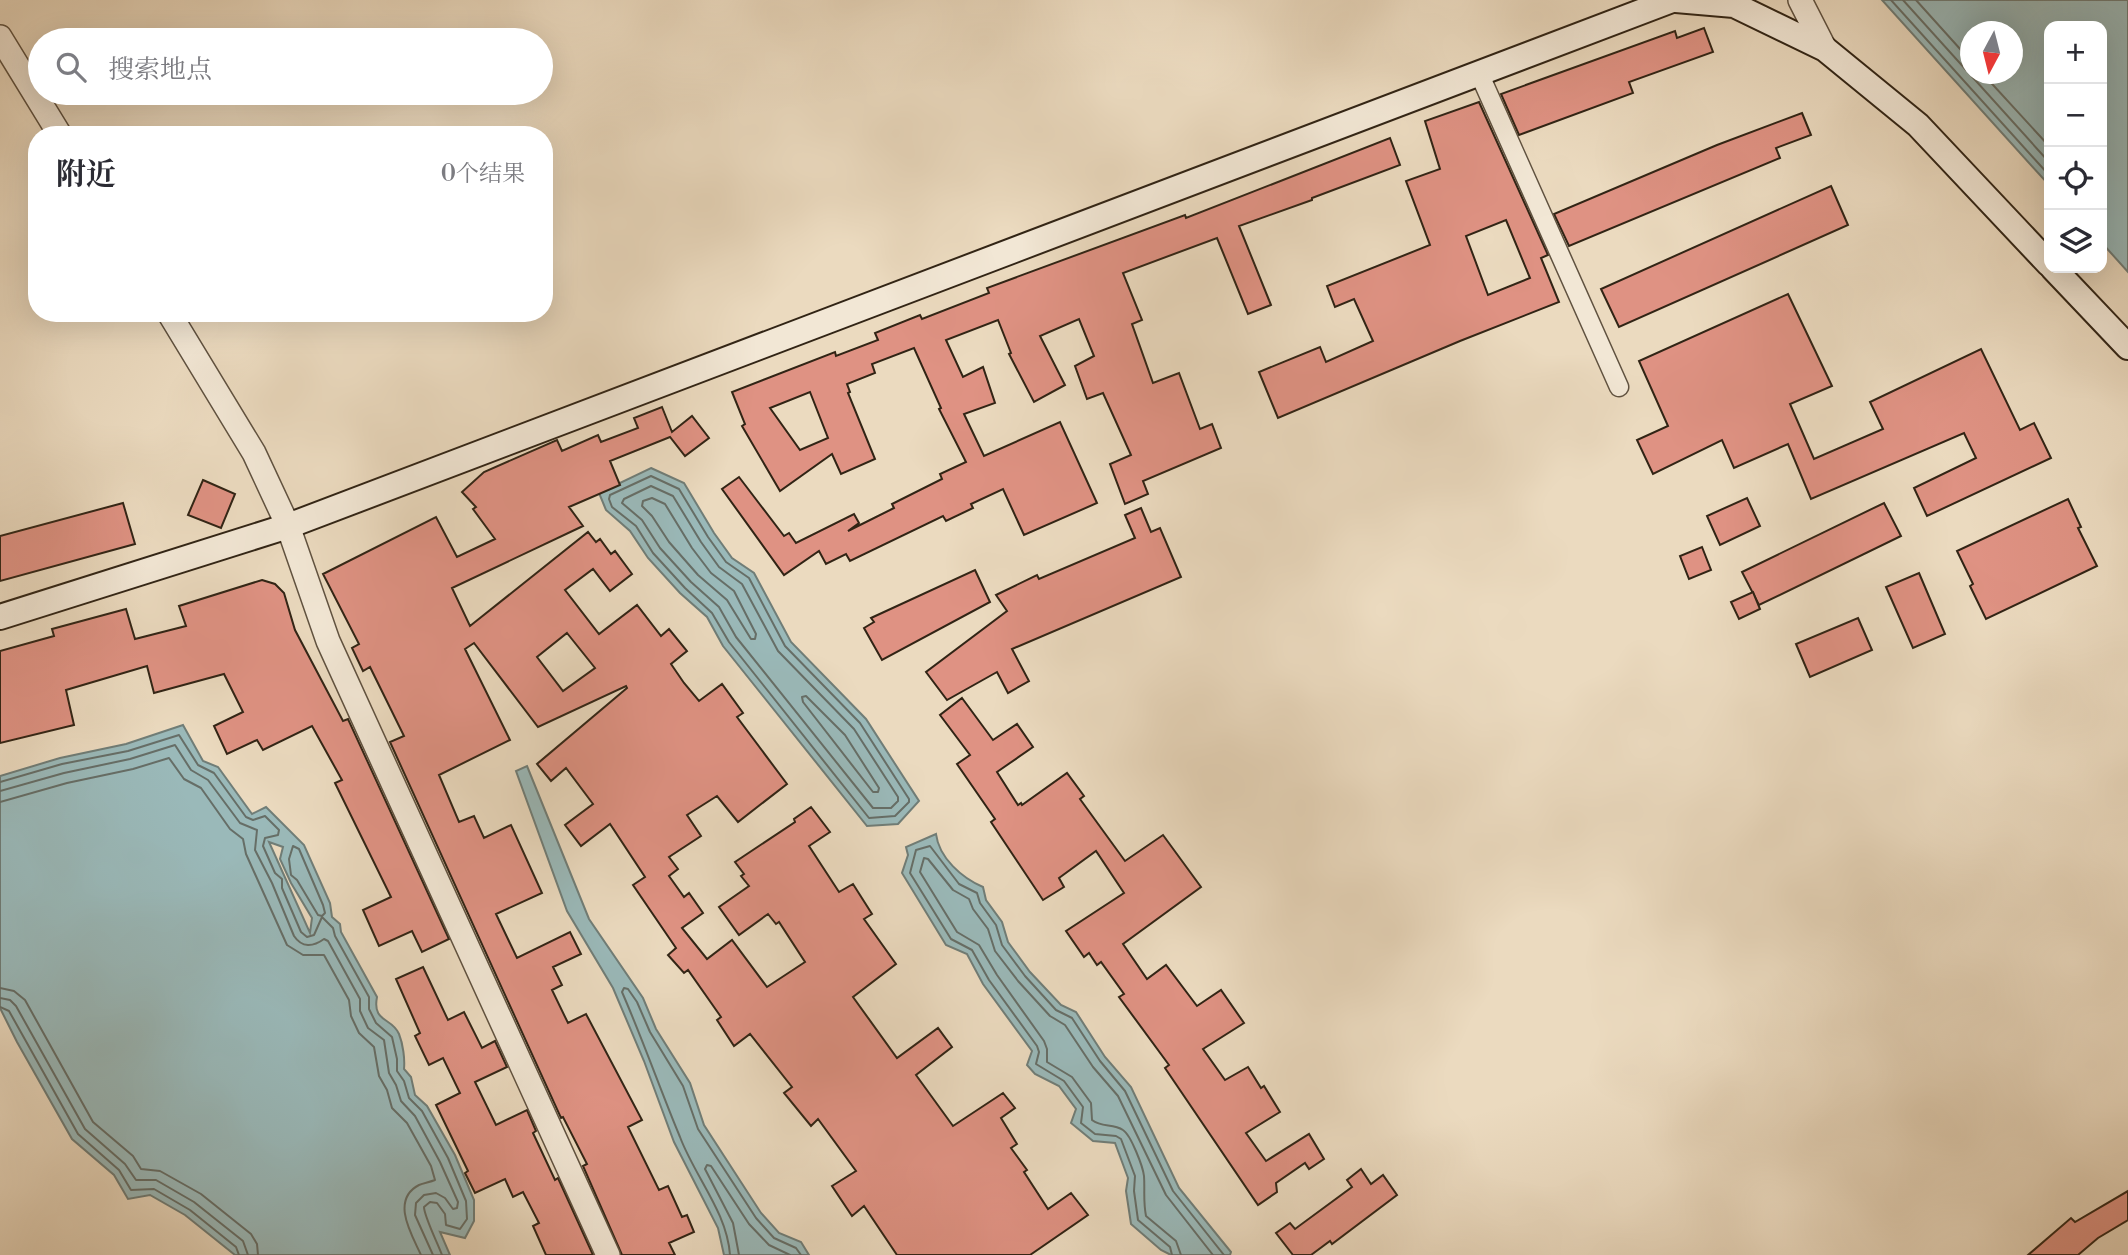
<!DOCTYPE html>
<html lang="zh">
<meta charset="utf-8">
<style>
:root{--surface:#fff;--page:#f7f7f7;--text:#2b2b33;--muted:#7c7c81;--line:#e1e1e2}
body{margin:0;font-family:"Libre Bodoni","Noto Serif SC",serif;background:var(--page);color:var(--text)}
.controls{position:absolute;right:21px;top:21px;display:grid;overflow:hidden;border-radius:14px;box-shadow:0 7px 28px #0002}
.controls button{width:63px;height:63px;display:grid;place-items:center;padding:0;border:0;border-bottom:2px solid var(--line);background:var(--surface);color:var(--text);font:35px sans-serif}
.compass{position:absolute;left:1960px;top:21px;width:63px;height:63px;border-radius:50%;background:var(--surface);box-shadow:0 7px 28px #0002;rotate:187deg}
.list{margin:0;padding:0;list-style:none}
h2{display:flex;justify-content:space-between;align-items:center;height:91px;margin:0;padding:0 28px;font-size:30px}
h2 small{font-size:23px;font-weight:400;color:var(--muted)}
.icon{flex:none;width:38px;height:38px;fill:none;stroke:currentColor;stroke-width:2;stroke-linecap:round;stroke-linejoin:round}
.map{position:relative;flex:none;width:2128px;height:1255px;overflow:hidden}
.search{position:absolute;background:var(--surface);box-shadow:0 7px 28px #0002;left:28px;top:28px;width:525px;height:77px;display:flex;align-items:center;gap:18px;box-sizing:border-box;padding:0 24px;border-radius:38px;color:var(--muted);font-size:26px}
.panel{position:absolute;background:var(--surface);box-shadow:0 7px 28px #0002;left:28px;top:126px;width:525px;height:196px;border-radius:28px}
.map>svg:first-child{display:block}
</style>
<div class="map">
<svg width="2128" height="1255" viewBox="0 0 2128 1255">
<rect width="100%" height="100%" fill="#ebdabf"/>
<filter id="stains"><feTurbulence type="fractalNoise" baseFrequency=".00286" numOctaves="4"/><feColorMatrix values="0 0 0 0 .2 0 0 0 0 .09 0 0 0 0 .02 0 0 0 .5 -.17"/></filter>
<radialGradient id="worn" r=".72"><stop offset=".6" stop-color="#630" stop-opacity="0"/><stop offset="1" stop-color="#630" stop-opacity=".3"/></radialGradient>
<g fill="#9ab9b9" stroke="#707d77" stroke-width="2" fill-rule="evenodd">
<path d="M 1882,0 L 2128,0 L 2128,272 L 2102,243 L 2102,26 L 2049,26 L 2049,185 ZM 1970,32 L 2012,32 L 2012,74 L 1970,74 Z"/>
<polygon points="651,468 684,483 714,533 732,558 754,573 791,642 866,719 919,801 898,824 867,826 723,646 707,617 680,593 648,558 630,531 606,510 599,493"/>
<path d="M 183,725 L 203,761 L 218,767 L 252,814 L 266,807 L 304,845 L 330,903 L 332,917 L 340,924 L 341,932 L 377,997 C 372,1023 392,1017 399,1034 C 403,1044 405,1059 404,1069 L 411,1077 L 415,1095 L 427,1106 L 455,1155 L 474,1200 L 474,1221 L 465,1238 L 440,1232 L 450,1255 L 235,1255 L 185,1215 L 150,1195 L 128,1199 L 114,1175 L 72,1139 L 17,1042 L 0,1008 L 0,776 L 60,758 L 126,744 ZM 269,842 L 283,847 L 280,859 L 291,883 L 312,918 L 310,933 Z"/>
<polygon points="527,766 589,919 643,998 656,1029 690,1083 704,1125 761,1213 779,1233 801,1242 809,1255 724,1255 718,1228 674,1142 644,1061 613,988 567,911 516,771"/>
<path d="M 936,834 C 939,858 962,878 983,887 L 986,900 L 1002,922 L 1008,942 L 1030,972 L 1061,1005 L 1076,1012 L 1105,1057 L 1131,1087 L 1179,1188 L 1231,1252 L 1230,1255 L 1171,1255 L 1161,1250 L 1131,1224 L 1126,1191 L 1128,1178 L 1115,1143 L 1093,1141 L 1071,1123 L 1076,1109 L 1059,1086 L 1035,1074 L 1027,1065 L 1032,1051 L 983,984 L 967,954 L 946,945 L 902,873 L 908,855 L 906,847 Z"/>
</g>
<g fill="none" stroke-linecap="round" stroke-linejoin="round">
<g stroke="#666e67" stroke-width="2">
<polyline points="1891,0 2049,175"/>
<polyline points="1903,0 2049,162"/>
<polyline points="1916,0 1970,60"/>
<polyline points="1983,74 2049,146"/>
<polygon points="651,476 679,489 708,537 726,562 749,578 785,646 860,723 909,799 909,802 895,816 869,818 729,642 712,613 685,588 653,553 636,526 612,507 609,499 610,495"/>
<polygon points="651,486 673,496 701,542 719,567 742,584 778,651 854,729 898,797 898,801 891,808 873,808 736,637 719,607 691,582 660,548 642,520 622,503 624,499"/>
<polygon points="652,498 665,504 692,548 711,573 734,591 756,634 755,639 751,639 727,600 698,575 669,542 652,516 642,506 643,501"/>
<polygon points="806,696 845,735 879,788 878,792 873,792 803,702 802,697"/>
<path d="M 0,782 L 62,764 L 128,751 L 179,735 L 198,765 L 214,773 L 246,817 L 253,820 L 265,816 L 279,830 L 278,835 L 265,838 L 263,846 L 275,873 L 282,879 L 282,888 L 301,932 L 307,937 L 314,935 L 322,917 L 333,928 L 335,936 L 369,997 L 369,1009 L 376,1023 L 392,1037 L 397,1059 L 397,1071 L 404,1081 L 409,1098 L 422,1111 L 448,1158 L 466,1201 L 467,1219 L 460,1229 L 446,1225 L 445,1214 L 437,1203 L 430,1202 L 424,1207 C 424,1216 438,1244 442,1255"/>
<path d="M 0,791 L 64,773 L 130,759 L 175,745 L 191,770 L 208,780 L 240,823 L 257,830 L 255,850 L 272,883 L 294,936 C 302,948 313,947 324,939 L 328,941 L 360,999 L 360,1011 L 368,1028 L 384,1040 L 389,1073 L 396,1085 L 401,1101 L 415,1116 L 440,1162 L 458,1202 L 457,1208 L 453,1209 L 445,1198 L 436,1193 L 424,1195 L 416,1203 L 415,1215 L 433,1255"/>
<path d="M 0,802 L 67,783 L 133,769 L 169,758 L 184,779 L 201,788 L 230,829 L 243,839 L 246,854 L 287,945 L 303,955 L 324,955 L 349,1000 L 351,1016 L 359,1033 L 374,1047 L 379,1076 L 387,1090 L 392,1108 L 407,1123 L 431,1166 L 435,1180 C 430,1182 424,1183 419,1185 C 390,1200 412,1235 421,1255"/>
<polygon points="293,846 299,849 323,905 325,913 322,916 318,915 297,880 291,875 289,859"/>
<polyline points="0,988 14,991 25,1000 93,1122 133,1156 141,1169 160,1171 201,1194 251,1234 257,1244 258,1255"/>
<polyline points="0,998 10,1000 16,1006 85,1129 125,1164 136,1180 156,1180 194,1202 243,1241 248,1255"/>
<polyline points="0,1007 9,1011 78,1134 119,1170 131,1190 154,1189 190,1210 236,1247 239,1255"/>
<path d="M 730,1255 C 727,1212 695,1177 680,1137 C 660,1089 643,1040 622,992 L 624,988 L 628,989 L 637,1002 L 650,1032 L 683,1086 L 698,1129 L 756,1218 L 774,1238 L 796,1248 L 801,1255"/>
<polyline points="739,1255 733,1223 705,1169 707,1165 711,1166 749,1224 769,1245 790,1255"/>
<polyline points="1172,1255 1170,1247 1138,1220 1134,1191 1135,1176 1121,1139 1116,1136 1095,1134 1081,1123 1083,1107 1064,1081 1036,1064 1039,1052 1037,1046 989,980 972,950 951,939 910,873 916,850 930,846 959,884 977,893 980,903 996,925 1002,945 1025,976 1056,1010 1072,1018 1100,1061 1125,1091 1173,1191 1224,1255"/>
<path d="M 1181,1255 L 1176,1241 L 1146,1216 C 1143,1201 1145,1189 1144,1176 C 1143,1167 1131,1135 1123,1130 C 1113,1123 1102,1128 1092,1120 L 1091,1103 L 1072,1077 L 1047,1062 L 1047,1049 L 1044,1041 L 997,975 L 979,945 L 957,932 L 920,872 L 924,858 L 928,859 L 953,890 L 969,899 L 973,909 L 988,929 L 995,951 L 1018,981 L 1050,1016 L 1065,1025 L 1093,1067 L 1118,1096 L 1166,1195 L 1213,1255"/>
</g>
</g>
<g fill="#df9283" stroke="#312415" stroke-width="2" fill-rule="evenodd">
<polygon points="1704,28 1713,52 1629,82 1633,93 1519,135 1501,94 1675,31 1677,38"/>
<path d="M 1479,102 L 1548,255 L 1541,258 L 1559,302 L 1460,341 L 1278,418 L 1259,372 L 1320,347 L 1326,362 L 1373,341 L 1354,299 L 1335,307 L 1327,286 L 1430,245 L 1406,181 L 1440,169 L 1425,121 ZM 1506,220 L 1530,278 L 1488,295 L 1466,236 Z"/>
<polygon points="1802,113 1811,135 1776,148 1780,158 1569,246 1554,214 1717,145"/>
<path d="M 1390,138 L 1400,165 L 1312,198 L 1312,200 L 1239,226 L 1271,305 L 1248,314 L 1217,238 L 1123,273 L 1142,320 L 1132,324 L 1153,383 L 1179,373 L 1200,429 L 1212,424 L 1221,448 L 1143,481 L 1148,494 L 1125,504 L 1110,464 L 1131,455 L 1103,393 L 1087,399 L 1075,366 L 1094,356 L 1079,319 L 1040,336 L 1065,385 L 1034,402 L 1009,354 L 1011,353 L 998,320 L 946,340 L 963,377 L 983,367 L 995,403 L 964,414 L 984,456 L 1060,422 L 1097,503 L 1024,535 L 1003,489 L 971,504 L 973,508 L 946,521 L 943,516 L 850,561 L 846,554 L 826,564 L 819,551 L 784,575 L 722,489 L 739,477 L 784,536 L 789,533 L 796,543 L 854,514 L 859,523 L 848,531 L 894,508 L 892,504 L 942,479 L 940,474 L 966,462 L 939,409 L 941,408 L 914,348 L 872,364 L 875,373 L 847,384 L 850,392 L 848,393 L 875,459 L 841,474 L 832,454 L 780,491 L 742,426 L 745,424 L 732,392 L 835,352 L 836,356 L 878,340 L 875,333 L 920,315 L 922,319 L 989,293 L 987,288 L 1185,215 L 1186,218 ZM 810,392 L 828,438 L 800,450 L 770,408 Z"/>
<polygon points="1831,186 1848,225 1619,327 1601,289"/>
<polygon points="1788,294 1832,386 1790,404 1814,459 1883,429 1870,402 1981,349 2020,430 2034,423 2051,458 1927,516 1914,488 1976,458 1964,433 1811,499 1788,444 1734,468 1722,440 1653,474 1637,440 1668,426 1639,361"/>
<path d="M 662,407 L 672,432 L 692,416 L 709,438 L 685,456 L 670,437 L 610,461 L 620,485 L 569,507 L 583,526 L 452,588 L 470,626 L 588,532 L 596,542 L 600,539 L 611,554 L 615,551 L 632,574 L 610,591 L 593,569 L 565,590 L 599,634 L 637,605 L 661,636 L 669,629 L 687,651 L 671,664 L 684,683 L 699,701 L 722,684 L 743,713 L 737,717 L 787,784 L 738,822 L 717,796 L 687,815 L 701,836 L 669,857 L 678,869 L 669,876 L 684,897 L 689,893 L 703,913 L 682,928 L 707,959 L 732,940 L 767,987 L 805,962 L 779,922 L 776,924 L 768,914 L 739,935 L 719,907 L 749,886 L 741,876 L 744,874 L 735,862 L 795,822 L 794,819 L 811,807 L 830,832 L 809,846 L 839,892 L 853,884 L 872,914 L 864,919 L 896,964 L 853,997 L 897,1058 L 938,1028 L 952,1047 L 916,1075 L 953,1126 L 1003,1093 L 1015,1108 L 1001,1118 L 1017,1144 L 1011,1148 L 1027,1170 L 1024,1172 L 1048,1209 L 1071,1193 L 1088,1215 L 1030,1255 L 897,1255 L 864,1206 L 852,1216 L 832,1186 L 856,1171 L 818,1119 L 811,1126 L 784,1093 L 792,1087 L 750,1034 L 734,1046 L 717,1020 L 721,1017 L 688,970 L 684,973 L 668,955 L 676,948 L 633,885 L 645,877 L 610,824 L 581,846 L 565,825 L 593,804 L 566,768 L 551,781 L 537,764 L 627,688 L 626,686 L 538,727 L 474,643 L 465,649 L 510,740 L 439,775 L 459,822 L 474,816 L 484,838 L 511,825 L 542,893 L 496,914 L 517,958 L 570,932 L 581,954 L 553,967 L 562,985 L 552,990 L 568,1023 L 586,1014 L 642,1120 L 628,1127 L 659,1190 L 668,1186 L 682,1217 L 687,1215 L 694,1232 L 669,1243 L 675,1255 L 622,1255 L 583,1166 L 587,1164 L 563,1117 L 561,1118 L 390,742 L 404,736 L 370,667 L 363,671 L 352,648 L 359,644 L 323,574 L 436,517 L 457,557 L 495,539 L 473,509 L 476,507 L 462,492 L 484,472 L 557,440 L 562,451 L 598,435 L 601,442 L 638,428 L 634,418 ZM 567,633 L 595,668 L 563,691 L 537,657 Z"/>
<polygon points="203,480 235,494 221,528 188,515"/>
<polygon points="1747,498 1760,526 1720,545 1707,516"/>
<polygon points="2068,499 2081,527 2078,528 2097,566 1986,619 1970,586 1973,584 1957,551"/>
<polygon points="123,503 135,544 0,581 0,536"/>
<polygon points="1884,503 1901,536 1759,605 1742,572"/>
<polygon points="1141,508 1151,532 1160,528 1181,577 1012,649 1029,681 1008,693 997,672 947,700 926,672 1007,611 996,595 1037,575 1039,579 1135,538 1125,515"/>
<polygon points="1702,547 1711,570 1689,579 1680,556"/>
<polygon points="975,570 990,602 882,660 864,628 874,622 871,618"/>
<polygon points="1919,573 1945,634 1913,648 1886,587"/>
<polygon points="262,580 275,584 284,593 295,630 343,721 348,719 449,939 422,952 412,931 379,946 363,910 391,897 335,783 342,780 312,726 263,750 257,740 227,754 214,726 243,712 224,674 154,693 147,666 66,690 74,725 0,743 0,651 54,636 52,629 126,609 135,639 186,626 179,606"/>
<polygon points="1753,592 1760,609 1739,619 1731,602"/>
<polygon points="1858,618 1872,650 1810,677 1796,644"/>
<polygon points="962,698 993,740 1017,724 1033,747 997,772 1018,805 1021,803 1022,805 1067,773 1084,796 1080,799 1125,861 1163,835 1201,887 1123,944 1147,979 1166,965 1197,1006 1221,990 1244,1023 1203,1049 1225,1080 1248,1067 1261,1088 1264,1086 1280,1112 1246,1133 1266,1161 1309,1134 1324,1159 1309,1169 1305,1163 1276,1183 1277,1192 1258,1205 1165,1068 1169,1065 1119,997 1124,994 1101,962 1097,965 1089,953 1084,957 1066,931 1124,893 1096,851 1059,878 1064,887 1043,900 991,822 995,819 957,764 970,755 940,715"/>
<polygon points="423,967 448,1020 464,1012 482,1048 495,1041 507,1067 475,1082 496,1125 527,1110 536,1131 533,1133 555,1180 558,1178 593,1255 546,1255 533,1226 539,1223 523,1192 513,1197 505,1179 475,1193 465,1173 468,1171 436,1105 460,1093 443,1058 429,1065 415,1036 420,1033 396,979"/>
<polygon points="1361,1169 1371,1184 1383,1175 1397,1195 1332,1244 1330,1241 1311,1255 1293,1255 1276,1233 1290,1223 1295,1229 1352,1187 1347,1180"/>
<polygon points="2128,1191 2128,1220 2098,1238 2078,1255 2028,1255 2071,1218 2075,1222"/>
</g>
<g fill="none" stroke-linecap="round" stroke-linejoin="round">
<g stroke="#605240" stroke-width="21">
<polyline id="minor" points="1479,73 1619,387"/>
</g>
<g stroke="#605240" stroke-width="26">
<g id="tertiary">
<polyline points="1800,0 1825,49"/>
<polyline points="0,37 60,135"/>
<polyline points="169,313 254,453 288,526 328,641 608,1255"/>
</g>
</g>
<g stroke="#312415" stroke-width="28">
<g id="secondary">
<polyline points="1676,0 1734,5 1825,49 1918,125 2049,264"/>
<polyline points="2053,268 2128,347"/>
<polyline points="0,617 288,526 1672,0"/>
</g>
</g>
<use href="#minor" stroke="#f2e7d5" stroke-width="18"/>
<use href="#tertiary" stroke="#f2e7d5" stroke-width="23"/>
<use href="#secondary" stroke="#f2e7d5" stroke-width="24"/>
</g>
<rect width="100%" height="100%" filter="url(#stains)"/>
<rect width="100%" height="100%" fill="url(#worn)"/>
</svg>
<div class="controls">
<button>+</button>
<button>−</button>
<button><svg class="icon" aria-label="locate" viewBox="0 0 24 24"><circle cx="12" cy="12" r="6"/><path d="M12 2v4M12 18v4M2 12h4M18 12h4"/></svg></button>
<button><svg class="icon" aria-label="layers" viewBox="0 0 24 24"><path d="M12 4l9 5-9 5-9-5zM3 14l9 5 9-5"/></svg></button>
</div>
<svg class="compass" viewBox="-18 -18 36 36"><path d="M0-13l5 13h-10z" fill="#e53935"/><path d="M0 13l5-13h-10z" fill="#7c7c81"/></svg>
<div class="search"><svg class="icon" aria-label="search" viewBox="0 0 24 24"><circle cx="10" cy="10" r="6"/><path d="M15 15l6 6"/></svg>搜索地点</div>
<section class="panel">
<h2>附近<small>0个结果</small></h2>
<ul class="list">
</ul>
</section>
</div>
